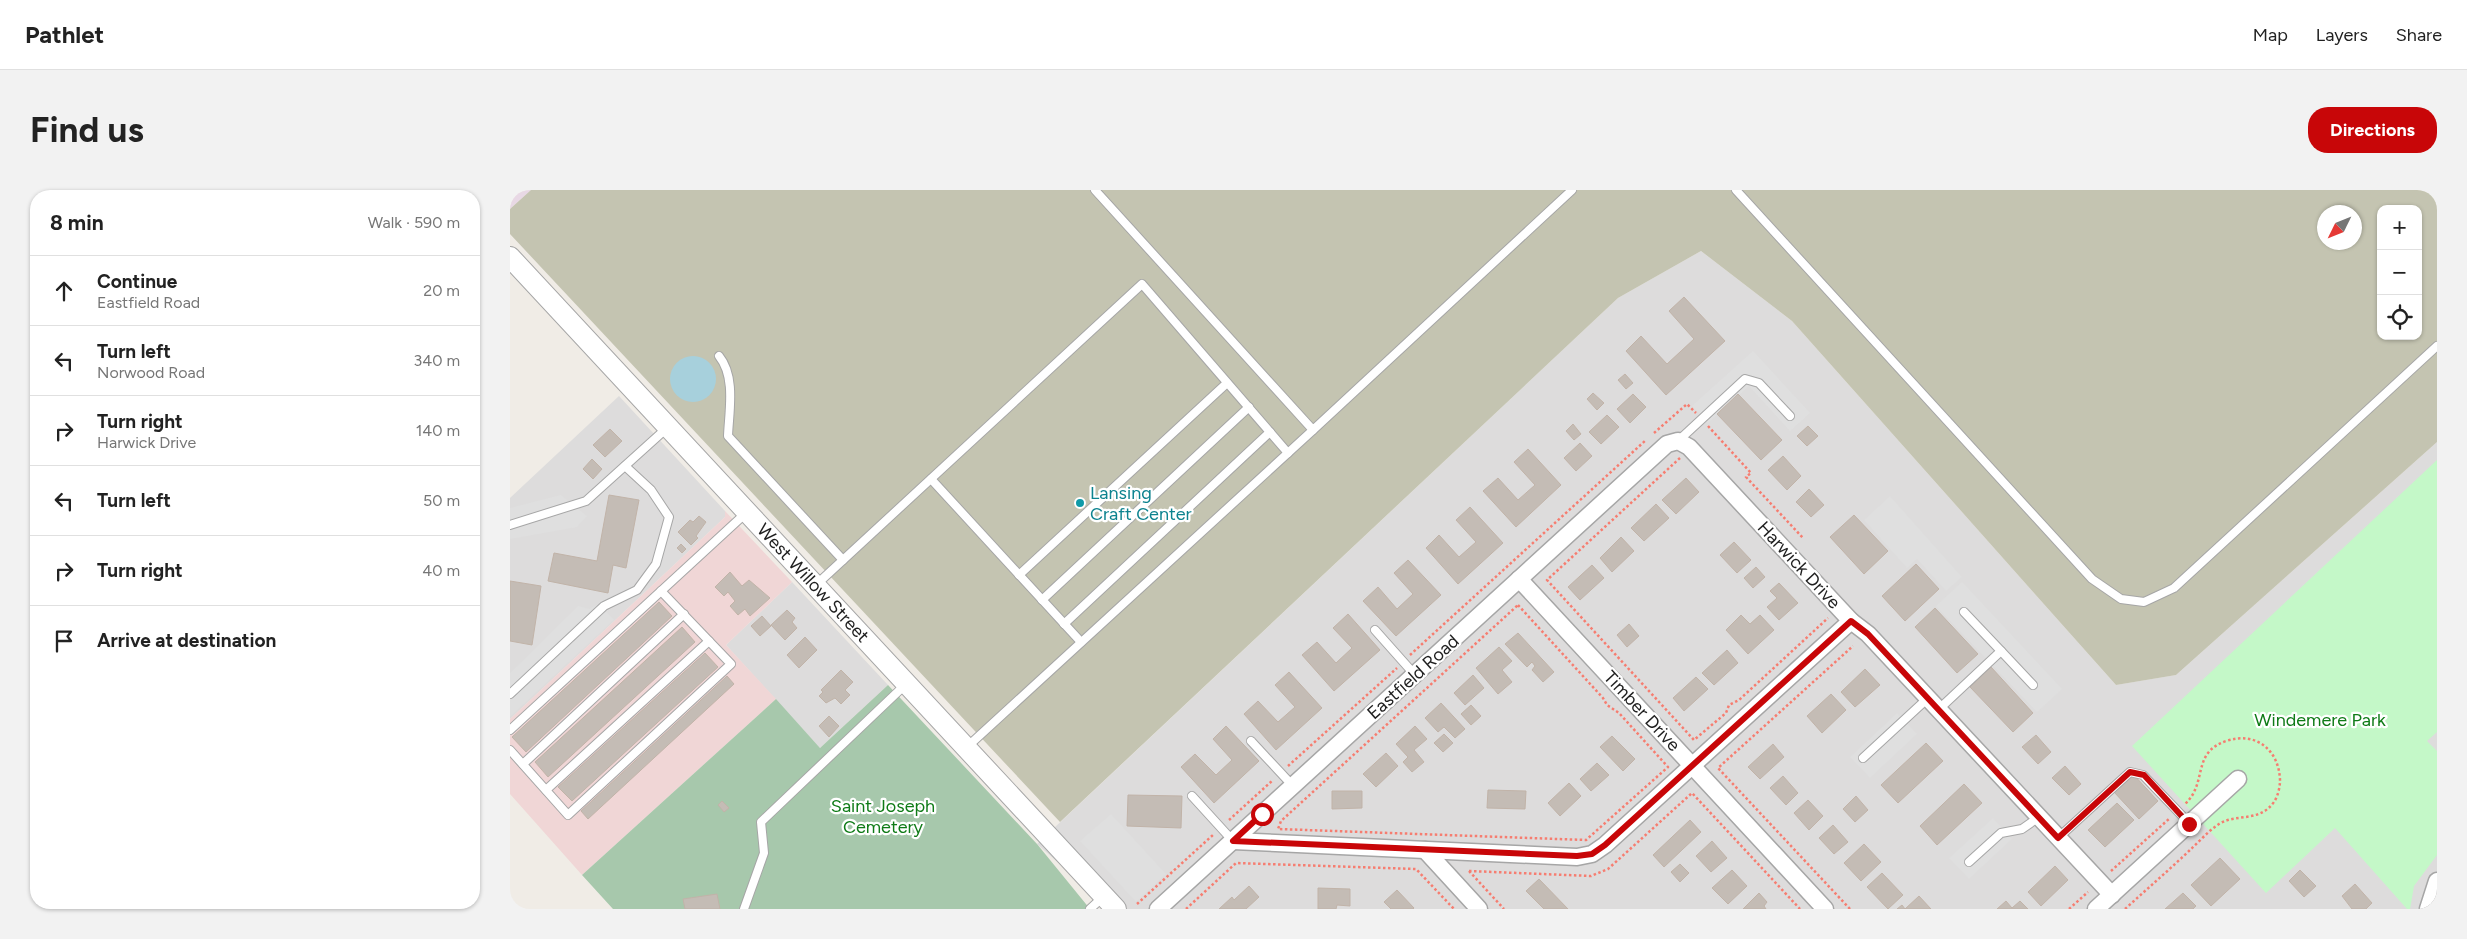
<!DOCTYPE html>
<meta charset="utf-8">
<style>
:root{--surface:#fff;--page:#f2f2f2;--text:#222;--muted:#767676;--line:#e0e0e0;--accent:#c80608}
body{margin:0;font-family:Figtree,sans-serif;background:var(--page);color:var(--text)}
.controls{position:absolute;right:15px;top:15px;display:grid;overflow:hidden;border-radius:10px;box-shadow:0 1px 4px #0004}
.controls button{width:45px;height:45px;display:grid;place-items:center;padding:0;border:0;border-bottom:1px solid var(--line);background:var(--surface);color:var(--text);font:25px sans-serif}
.compass{position:absolute;left:1807px;top:15px;width:45px;height:45px;border-radius:50%;background:var(--surface);box-shadow:0 1px 4px #0004;rotate:227deg}
.stop{position:absolute;width:15px;height:15px;margin:-11px;border:4px solid #c80608;border-radius:50%;background:#fff}
.stop.end{background:#c80608;border-color:#fff;box-shadow:0 1px 5px #0008}
.list{margin:0;padding:0;list-style:none}
h2{display:flex;justify-content:space-between;align-items:center;height:65px;margin:0;padding:0 20px;font-size:21px}
h2 small{font-size:16px;font-weight:400;color:var(--muted)}
.list li{display:grid;grid-template-columns:32px 1fr auto;gap:15px;align-items:center;box-sizing:border-box;height:70px;padding:0 20px;border-top:1px solid var(--line)}
.list b{display:block;font-size:19px;white-space:nowrap}
.list p{margin:0;font-size:16px;white-space:nowrap;color:var(--muted)}
.list em{font-size:16px;font-style:normal;color:var(--muted)}
.icon{flex:none;width:28px;height:28px;fill:none;stroke:currentColor;stroke-width:2;stroke-linecap:round;stroke-linejoin:round}
.map{position:relative;flex:none;width:1927px;height:719px;overflow:hidden;border-radius:20px}
header{display:flex;align-items:center;gap:30px;box-sizing:border-box;height:70px;padding:0 25px;background:var(--surface);border-bottom:1px solid var(--line)}
header strong{font-size:24px}
nav{display:flex;gap:28px;margin-inline-start:auto;font-size:18px}
.intro{display:flex;align-items:center;justify-content:space-between;box-sizing:border-box;height:120px;padding:0 30px}
h1{margin:0;font-size:35px}
.button{padding:12px 22px;border-radius:20px;background:var(--accent);color:#fff;font-size:18px;font-weight:700}
main{display:flex;gap:30px;padding:0 30px}
aside{flex:1;background:var(--surface);border-radius:20px;box-shadow:0 1px 4px #0004}
.map>svg:first-child{display:block}
</style>
<header>
<strong>Pathlet</strong>
<nav><a>Map</a><a>Layers</a><a>Share</a></nav>
</header>
<div class="intro"><h1>Find us</h1><a class="button">Directions</a></div>
<main>
<aside>
<h2>8 min<small>Walk · 590 m</small></h2>
<ul class="list">
<li><svg class="icon" aria-label="ahead" viewBox="0 0 24 24"><path d="M12 20V5M6 11l6-6 6 6"/></svg><div><b>Continue</b><p>Eastfield Road</p></div><em>20 m</em></li>
<li><svg class="icon" aria-label="left" viewBox="0 0 24 24"><path d="M17 20v-9H6M10 6l-5 5 5 5"/></svg><div><b>Turn left</b><p>Norwood Road</p></div><em>340 m</em></li>
<li><svg class="icon" aria-label="right" viewBox="0 0 24 24"><path d="M7 20v-9h11M14 6l5 5-5 5"/></svg><div><b>Turn right</b><p>Harwick Drive</p></div><em>140 m</em></li>
<li><svg class="icon" aria-label="left" viewBox="0 0 24 24"><path d="M17 20v-9H6M10 6l-5 5 5 5"/></svg><div><b>Turn left</b></div><em>50 m</em></li>
<li><svg class="icon" aria-label="right" viewBox="0 0 24 24"><path d="M7 20v-9h11M14 6l5 5-5 5"/></svg><div><b>Turn right</b></div><em>40 m</em></li>
<li><svg class="icon" aria-label="arrive" viewBox="0 0 24 24"><path d="M6 21V4h12l-3 4 3 4H6"/></svg><div><b>Arrive at destination</b></div></li>
</ul>
</aside>
<div class="map">
<svg width="1927" height="719" viewBox="0 0 1927 719">
<rect width="100%" height="100%" fill="#f0ece6"/>
<g fill="#dddcdc">
<polygon points="1191,61 1282,131 1606,495 1666,485 1927,252 1927,719 601,719 527,654 1108,108"/>
<polygon points="109,206 215,321 215,327 0,529 0,308"/>
<polygon points="282,392 378,495 310,558 216,455"/>
</g>
<polygon fill="#f0d6d6" points="215,321 282,392 216,455 266,509 72,685 0,604 0,529 215,327"/>
<polygon fill="#e8d8e5" points="0,0 21,0 0,19"/>
<path fill="#c4c4b1" fill-rule="evenodd" d="M 21,0 L 1927,0 L 1927,252 L 1666,485 L 1606,495 L 1282,131 L 1191,61 L 1108,108 L 550,632 L 0,44 L 0,19 ZM 1871,19 L 1908,19 L 1908,146 L 1871,146 ZM 1814,22 L 1844,22 L 1844,52 L 1814,52 Z"/>
<polygon fill="#a7c8ac" points="378,495 527,654 580,719 103,719 72,685 266,509 310,558"/>
<polygon fill="#c4f8c8" points="1927,270 1927,542 1917,551 1927,561 1927,665 1904,696 1900,719 1897,719 1825,638 1756,703 1622,556"/>
<g fill="#dfdfdf">
<polygon points="1243,161 1300,223 1280,241 1239,196 1198,233 1182,216"/>
<polygon points="51,305 77,326 67,337 0,349 0,318"/>
<polygon points="1380,306 1452,387 1436,401 1407,369 1397,378 1354,330"/>
<polygon points="1452,392 1552,499 1527,522 1426,416"/>
<polygon points="88,414 104,430 0,527 0,483 68,416 79,419"/>
<polygon points="1387,523 1407,544 1360,588 1340,567"/>
<polygon points="601,624 656,684 626,712 570,651"/>
<polygon points="1483,628 1502,649 1459,689 1439,668"/>
</g>
<circle fill="#a7d0dc" cx="183" cy="189" r="23"/>
<g fill="#c4bcb5" stroke="#c1b3a8">
<polygon points="1174,107 1215,151 1156,205 1116,161 1131,146 1157,174 1184,149 1159,121"/>
<polygon points="1115,184 1123,193 1116,199 1108,190"/>
<polygon points="1083,203 1094,213 1087,220 1077,209"/>
<polygon points="1123,204 1136,217 1120,233 1107,219"/>
<polygon points="1228,204 1272,250 1251,270 1207,224"/>
<polygon points="1097,225 1109,237 1091,254 1079,242"/>
<polygon points="1063,234 1071,244 1064,250 1056,241"/>
<polygon points="1298,236 1308,246 1297,256 1287,246"/>
<polygon points="100,239 112,251 95,267 83,255"/>
<polygon points="1070,253 1082,266 1066,281 1054,268"/>
<polygon points="1018,259 1051,295 1006,337 973,301 988,288 1008,310 1025,295 1004,272"/>
<polygon points="1273,266 1291,286 1277,300 1258,280"/>
<polygon points="82,269 92,279 83,289 73,279"/>
<polygon points="1176,288 1189,302 1166,324 1152,310"/>
<polygon points="1299,299 1314,315 1301,327 1286,312"/>
<polygon points="99,305 129,310 116,378 103,375 98,403 38,391 44,363 87,371"/>
<polygon points="1146,314 1159,328 1134,351 1121,338"/>
<polygon points="960,317 993,353 948,394 916,358 929,345 949,367 966,352 946,330"/>
<polygon points="1344,325 1378,361 1354,384 1320,347"/>
<polygon points="189,326 196,332 186,346 188,348 181,355 168,342 180,330 183,332"/>
<polygon points="1111,347 1124,361 1102,382 1090,368"/>
<polygon points="1224,352 1241,370 1227,383 1210,365"/>
<polygon points="171,354 176,359 172,363 167,358"/>
<polygon points="898,370 931,405 886,446 853,411 868,397 887,419 903,404 884,383"/>
<polygon points="1406,374 1429,399 1395,431 1372,406"/>
<polygon points="1082,375 1094,388 1070,410 1058,397"/>
<polygon points="1246,377 1255,387 1243,398 1234,388"/>
<polygon points="220,382 232,396 239,390 260,408 240,426 235,419 228,425 220,416 225,411 218,402 214,406 205,397"/>
<polygon points="0,391 31,396 22,455 0,451"/>
<polygon points="1269,393 1288,413 1269,430 1257,417 1267,408 1260,401"/>
<polygon points="149,412 162,426 16,562 2,547"/>
<polygon points="1425,418 1468,464 1447,483 1405,437"/>
<polygon points="277,420 285,428 282,432 287,438 275,450 261,435"/>
<polygon points="838,424 870,460 824,501 792,465 807,452 826,473 842,458 823,438"/>
<polygon points="1231,425 1240,434 1250,425 1264,440 1238,464 1216,440"/>
<polygon points="252,426 261,436 250,446 241,436"/>
<polygon points="1119,434 1129,446 1117,457 1107,445"/>
<polygon points="172,437 185,452 38,587 25,572"/>
<polygon points="1008,443 1044,482 1033,492 1022,480 1025,476 1022,472 1017,477 995,454"/>
<polygon points="295,447 307,460 289,478 277,465"/>
<polygon points="989,457 1002,471 992,480 1002,492 988,504 966,478"/>
<polygon points="1217,460 1228,473 1204,495 1192,483"/>
<polygon points="195,463 208,477 62,611 48,597"/>
<polygon points="1481,477 1523,523 1503,542 1460,497"/>
<polygon points="1355,479 1370,495 1345,517 1331,502"/>
<polygon points="331,480 343,492 335,500 340,505 331,514 325,508 316,513 309,506 313,502 311,500"/>
<polygon points="779,482 812,518 766,560 734,524 748,511 768,532 785,517 765,495"/>
<polygon points="963,485 974,498 955,515 944,503"/>
<polygon points="217,486 224,494 78,629 71,621"/>
<polygon points="1186,487 1198,499 1174,521 1163,508"/>
<polygon points="1321,504 1336,520 1312,543 1297,526"/>
<polygon points="931,513 955,539 945,548 934,537 928,542 915,528"/>
<polygon points="961,515 971,526 961,535 951,524"/>
<polygon points="319,526 329,536 319,547 309,536"/>
<polygon points="716,536 749,571 704,613 671,577 685,564 706,585 722,570 703,549"/>
<polygon points="905,536 917,549 904,560 914,572 902,582 893,572 898,567 886,554"/>
<polygon points="934,544 943,553 933,562 924,553"/>
<polygon points="1526,545 1541,562 1528,574 1512,557"/>
<polygon points="1102,546 1125,569 1113,581 1090,557"/>
<polygon points="1416,553 1433,571 1388,613 1371,595"/>
<polygon points="1263,554 1274,567 1250,589 1238,577"/>
<polygon points="876,563 888,576 866,597 853,584"/>
<polygon points="1087,573 1099,585 1081,601 1070,589"/>
<polygon points="1555,576 1571,594 1559,605 1542,588"/>
<polygon points="1623,584 1648,611 1629,629 1604,602"/>
<polygon points="1273,586 1288,603 1276,615 1260,598"/>
<polygon points="1059,593 1071,606 1050,626 1038,613"/>
<polygon points="1454,594 1472,613 1427,655 1410,636"/>
<polygon points="978,600 1016,601 1015,619 977,618"/>
<polygon points="822,601 852,601 852,618 822,619"/>
<polygon points="618,605 672,606 671,638 617,636"/>
<polygon points="1346,606 1358,620 1345,632 1333,619"/>
<polygon points="1298,610 1313,626 1299,640 1284,623"/>
<polygon points="212,611 219,618 214,622 208,615"/>
<polygon points="1607,613 1624,630 1595,657 1578,640"/>
<polygon points="1180,630 1191,642 1154,677 1143,665"/>
<polygon points="1323,635 1338,652 1324,664 1309,648"/>
<polygon points="1202,651 1217,668 1201,682 1186,666"/>
<polygon points="1354,654 1371,672 1351,691 1334,673"/>
<polygon points="1710,668 1730,689 1701,716 1681,695"/>
<polygon points="1170,674 1179,683 1170,692 1161,682"/>
<polygon points="1545,676 1558,690 1531,716 1518,702"/>
<polygon points="1222,680 1237,696 1218,714 1202,698"/>
<polygon points="1790,680 1806,696 1794,707 1779,691"/>
<polygon points="1372,683 1393,705 1378,719 1357,697"/>
<polygon points="1029,689 1058,719 1034,719 1016,701"/>
<polygon points="1845,694 1862,713 1856,719 1842,719 1832,706"/>
<polygon points="739,696 749,707 736,719 709,719 722,707 724,710"/>
<polygon points="808,698 840,699 840,716 827,715 826,719 808,719"/>
<polygon points="887,700 904,718 903,719 881,719 874,712"/>
<polygon points="1249,703 1257,712 1254,716 1256,719 1233,719"/>
<polygon points="1673,703 1686,716 1683,719 1655,719"/>
<polygon points="207,704 210,719 175,719 173,709"/>
<polygon points="1409,706 1421,719 1387,719 1392,715 1395,719"/>
<polygon points="1496,711 1502,718 1510,711 1518,719 1487,719"/>
</g>
<g fill="none" stroke-linecap="round" stroke-linejoin="round">
<g stroke="#a6a6a6" stroke-width="10">
<g id="service">
<polyline points="585,0 803,240 1062,0"/>
<polyline points="1226,0 1582,389 1611,409 1634,412 1664,398 1927,156"/>
<path d="M 209,166 C 226,187 219,221 218,246 L 333,370"/>
<polyline points="1168,251 1235,189 1249,193 1280,226"/>
<polyline points="421,289 571,452"/>
<polyline points="0,335 76,311 158,237"/>
<polyline points="509,385 717,193"/>
<polyline points="307,394 632,94 778,263"/>
<polyline points="532,410 739,217"/>
<polyline points="1454,422 1491,461"/>
<polyline points="554,434 760,242"/>
<polyline points="865,440 905,485"/>
<polyline points="0,504 94,416 127,400 146,374 159,327 141,300 115,276"/>
<polyline points="1428,520 1491,461 1523,495"/>
<polyline points="0,540 237,322"/>
<polyline points="741,551 783,596"/>
<polyline points="457,557 803,240"/>
<polyline points="0,560 58,625 221,474 151,401"/>
<polyline points="1353,568 1418,508"/>
<polyline points="13,574 174,424"/>
<polyline points="36,600 199,451"/>
<polyline points="682,606 723,651"/>
<polyline points="1548,648 1620,582 1633,585 1679,633"/>
<polyline points="1459,672 1491,643 1512,639 1529,627"/>
<polyline points="234,719 254,663 251,632 396,494"/>
<polyline points="580,719 593,707"/>
</g>
</g>
<g stroke="#a6a6a6" stroke-width="19">
<g id="minor">
<polyline points="1009,389 1315,719"/>
<polyline points="723,651 1067,667 1082,664 1095,655 1341,431"/>
<polyline points="915,660 969,719"/>
<polyline points="648,719 1157,254 1168,251 1179,257 1341,431 1358,444 1602,705"/>
<polyline points="1586,719 1728,589"/>
<polyline points="1918,719 1927,691"/>
</g>
</g>
<g stroke="#a6a6a6" stroke-width="22">
<polyline id="tertiary" points="0,67 606,719"/>
</g>
<g stroke="#f67d70" stroke-width="2.5" stroke-dasharray="2.5 2.5" stroke-linecap="butt">
<polyline points="1198,236 1241,283 1236,287 1293,348"/>
<polyline points="1144,243 1177,214 1186,223"/>
<polyline points="1170,268 1037,390 1184,550 1216,523 1219,515 1229,510 1318,428"/>
<polygon points="1008,415 1093,508 1097,515 1109,523 1158,577 1076,650 768,639 771,631"/>
<polyline points="900,465 1136,250"/>
<polyline points="778,576 887,478"/>
<polyline points="719,630 763,590"/>
<polyline points="959,681 1081,686 1098,679 1182,603 1290,719"/>
<polyline points="959,681 994,719"/>
<polyline points="1601,681 1660,628"/>
<polyline points="627,714 704,644"/>
<polyline points="676,719 726,673 906,679 944,719"/>
<polyline points="1340,719 1208,578 1343,456"/>
<polyline points="1559,719 1578,702"/>
<path d="M 1615,719 C 1637,699 1659,680 1680,660 C 1689,652 1698,641 1709,634 C 1726,623 1749,633 1764,612 C 1768,606 1770,597 1770,590 C 1769,560 1746,541 1716,551 C 1681,563 1698,593 1675,614"/>
</g>
<use href="#service" stroke="#fff" stroke-width="8"/>
<use href="#minor" stroke="#fff" stroke-width="16"/>
<use href="#tertiary" stroke="#fff" stroke-width="20"/>
</g>
<g fill="none" stroke-linecap="round" stroke-linejoin="round">
<polyline stroke="#c80608" stroke-width="6" points="752,624 723,651 1067,666 1082,664 1095,655 1341,431 1358,444 1548,648 1620,582 1634,585 1679,634"/>
</g>
<circle fill="#0f9aa8" stroke="#fff" stroke-width="2" cx="570" cy="313" r="5"/>
<g text-anchor="middle" dominant-baseline="central" stroke-width="4.5" stroke-linejoin="round" paint-order="stroke">
<g font-size="18" fill="#0d838f" stroke="#fff" text-anchor="start">
<text x="580" y="303">Lansing<tspan x="580" dy="21">Craft Center</tspan></text>
</g>
<g font-size="18" fill="#1f1f1f" stroke="#fff">
<text transform="translate(1289 375) rotate(47)">Harwick Drive</text>
<text transform="translate(303 393) rotate(47)">West Willow Street</text>
<text transform="translate(903 487) rotate(-42)">Eastfield Road</text>
<text transform="translate(1132 521) rotate(47)">Timber Drive</text>
</g>
<g font-size="18" fill="#0f7b17" stroke="#fff">
<text x="1810" y="530">Windemere Park</text>
<text x="373" y="616">Saint Joseph<tspan x="373" dy="21">Cemetery</tspan></text>
</g>
</g>
</svg>
<div class="controls">
<button>+</button>
<button>−</button>
<button><svg class="icon" aria-label="locate" viewBox="0 0 24 24"><circle cx="12" cy="12" r="6"/><path d="M12 2v4M12 18v4M2 12h4M18 12h4"/></svg></button>
</div>
<svg class="compass" viewBox="-18 -18 36 36"><path d="M0-13l5 13h-10z" fill="#e53935"/><path d="M0 13l5-13h-10z" fill="#767676"/></svg>
<div class="stop" style="left:752px;top:624px"></div>
<div class="stop end" style="left:1679px;top:634px"></div>
</div>
</main>
